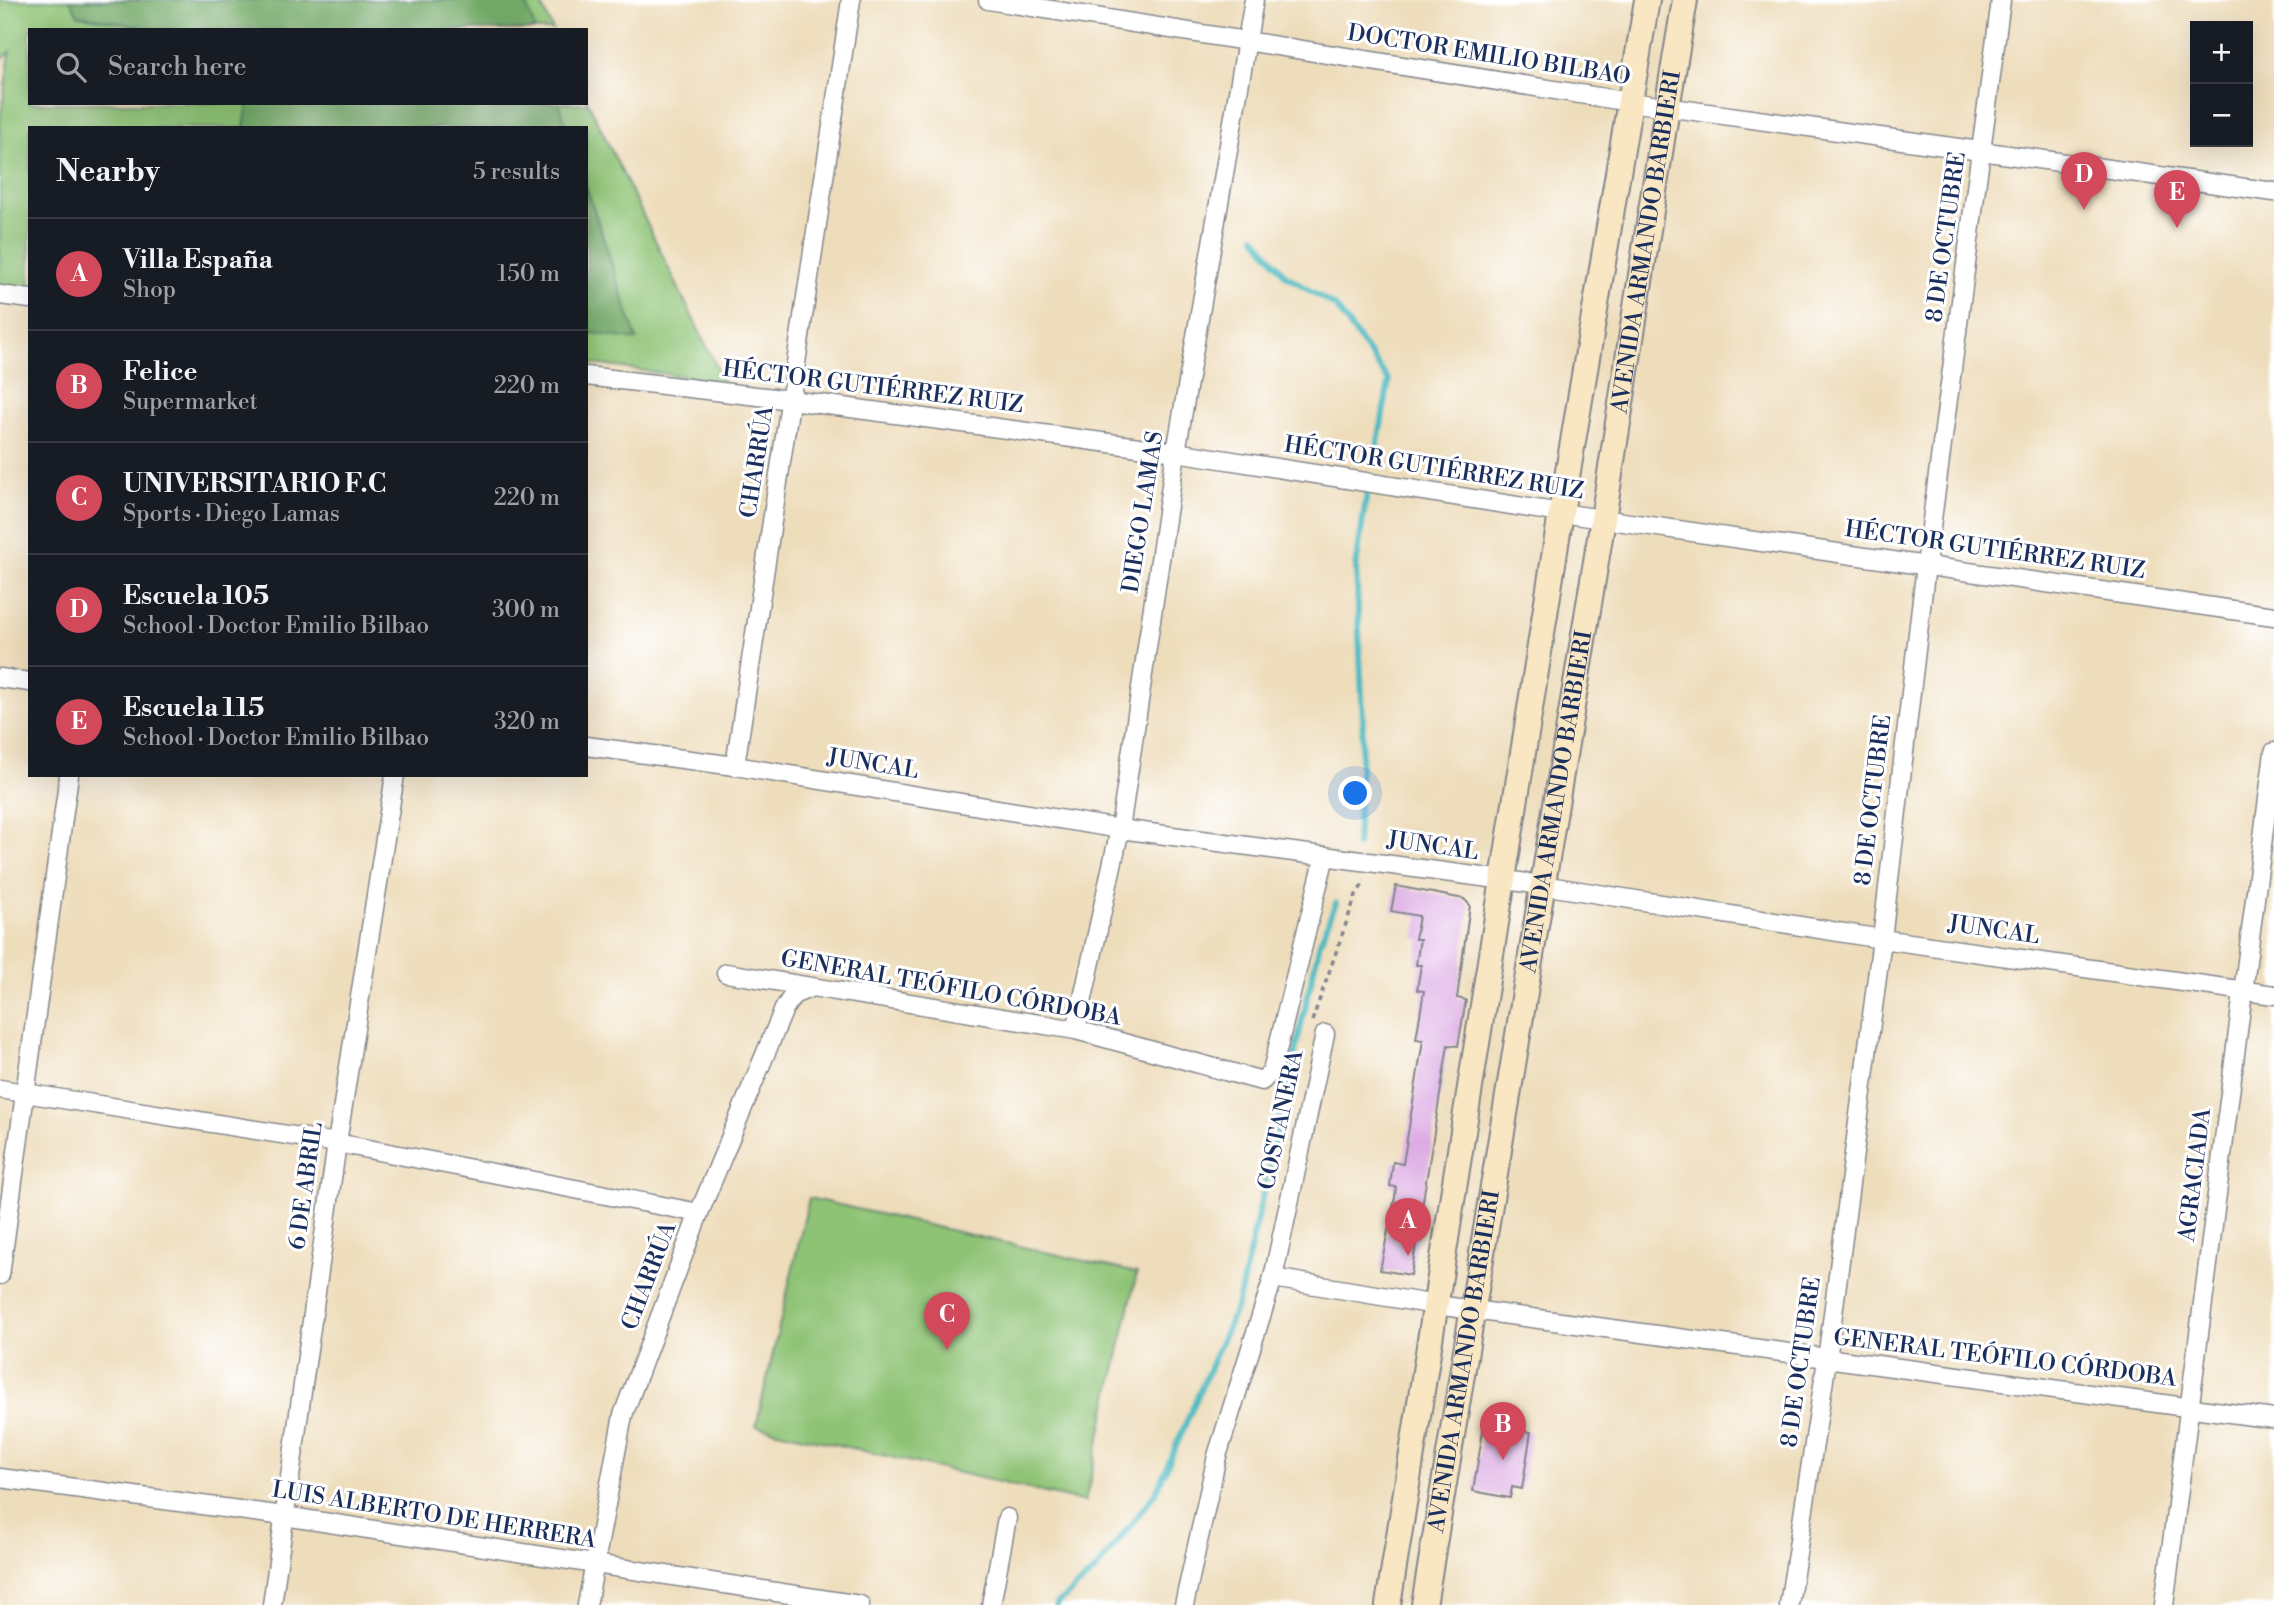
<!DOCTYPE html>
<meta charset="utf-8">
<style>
:root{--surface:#171b24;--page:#20242c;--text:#f1f3f6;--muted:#9ea1a6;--line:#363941;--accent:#d1495b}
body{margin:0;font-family:"Libre Bodoni",serif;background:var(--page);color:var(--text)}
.controls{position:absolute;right:21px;top:21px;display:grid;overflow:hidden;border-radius:0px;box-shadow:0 7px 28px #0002}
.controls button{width:63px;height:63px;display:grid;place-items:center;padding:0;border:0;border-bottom:2px solid var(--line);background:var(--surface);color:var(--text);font:35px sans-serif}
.you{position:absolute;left:1356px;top:794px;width:24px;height:24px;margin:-18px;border:5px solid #fff;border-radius:50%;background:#1a73e8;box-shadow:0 0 0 10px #1a73e833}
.badge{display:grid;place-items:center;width:46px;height:46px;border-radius:50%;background:var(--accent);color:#fff;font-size:23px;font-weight:700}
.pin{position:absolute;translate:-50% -58px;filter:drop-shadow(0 2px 4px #0008)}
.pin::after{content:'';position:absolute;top:37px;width:24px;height:21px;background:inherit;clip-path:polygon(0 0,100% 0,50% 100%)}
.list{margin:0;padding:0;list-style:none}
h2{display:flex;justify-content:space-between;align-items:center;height:91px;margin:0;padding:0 28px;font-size:30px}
h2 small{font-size:23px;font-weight:400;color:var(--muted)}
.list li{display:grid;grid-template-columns:46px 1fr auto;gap:21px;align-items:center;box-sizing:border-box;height:112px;padding:0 28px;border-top:2px solid var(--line)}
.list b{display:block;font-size:26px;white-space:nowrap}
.list p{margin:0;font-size:23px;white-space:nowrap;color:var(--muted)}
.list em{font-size:23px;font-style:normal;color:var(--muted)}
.icon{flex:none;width:38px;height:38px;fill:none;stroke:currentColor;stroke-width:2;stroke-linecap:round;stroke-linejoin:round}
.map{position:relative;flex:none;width:2274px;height:1605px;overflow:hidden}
.search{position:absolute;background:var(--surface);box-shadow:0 7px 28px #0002;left:28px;top:28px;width:560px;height:77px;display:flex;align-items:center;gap:18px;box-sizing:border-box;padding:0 24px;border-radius:0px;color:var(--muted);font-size:26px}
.panel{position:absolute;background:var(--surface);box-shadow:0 7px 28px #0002;left:28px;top:126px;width:560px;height:651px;border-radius:0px}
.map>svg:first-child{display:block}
</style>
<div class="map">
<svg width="2274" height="1605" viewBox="0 0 2274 1605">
<rect width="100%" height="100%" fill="#fff"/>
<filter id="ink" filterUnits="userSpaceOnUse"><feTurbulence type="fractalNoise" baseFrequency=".0143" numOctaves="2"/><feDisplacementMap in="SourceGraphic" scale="14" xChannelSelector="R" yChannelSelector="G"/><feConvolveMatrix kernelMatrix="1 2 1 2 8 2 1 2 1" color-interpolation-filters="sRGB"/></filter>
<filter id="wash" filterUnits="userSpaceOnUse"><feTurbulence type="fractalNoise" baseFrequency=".00686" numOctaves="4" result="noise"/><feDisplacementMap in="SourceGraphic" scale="28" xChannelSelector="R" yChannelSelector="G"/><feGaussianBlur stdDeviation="1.57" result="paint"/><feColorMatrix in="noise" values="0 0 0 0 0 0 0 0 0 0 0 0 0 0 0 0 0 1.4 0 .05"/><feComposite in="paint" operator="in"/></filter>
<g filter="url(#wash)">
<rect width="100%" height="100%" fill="#edb"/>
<g fill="#8ec375" stroke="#54796a" stroke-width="2">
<polygon points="0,0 539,0 553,30 30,30 30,103 586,103 586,98 724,382 586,363 586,128 30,128 30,288 0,284 0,120 10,52 0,61"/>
<polygon points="809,1198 1137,1273 1085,1502 756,1426"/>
</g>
<g fill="#72a966" stroke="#466c62" stroke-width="2">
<polygon points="70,0 525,0 535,30 158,30 78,15"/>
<polygon points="248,103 559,103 567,128 244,128"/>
<polygon points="586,186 637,340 586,332"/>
</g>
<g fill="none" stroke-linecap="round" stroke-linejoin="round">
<g stroke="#49b8c0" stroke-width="6">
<polyline points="1255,236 1285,275 1336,307 1389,381 1376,453"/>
<polyline points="1357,845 1363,719 1356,567 1367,492"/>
<polyline points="1056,1605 1095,1571 1156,1492 1238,1303 1320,942 1336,903"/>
</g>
</g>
<g id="blocks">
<g fill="#dba9e3">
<polygon points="1396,886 1464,899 1470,905 1457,998 1466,1000 1458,1046 1448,1045 1411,1275 1380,1270 1395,1197 1396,1187 1390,1186 1393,1162 1403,1164 1423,1040 1416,1039 1424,991 1417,990 1421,965 1416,965 1420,939 1415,939 1419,916 1391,911"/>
<polygon points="1484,1425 1531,1432 1522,1489 1512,1487 1510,1498 1473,1491"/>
</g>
</g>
</g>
<g filter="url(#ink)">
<use href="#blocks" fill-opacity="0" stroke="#84868c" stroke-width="2"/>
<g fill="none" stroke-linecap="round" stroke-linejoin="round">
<g stroke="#84868c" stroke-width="21">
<g id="street">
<polyline points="988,0 1630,102 2274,192"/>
<polyline points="0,295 30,299"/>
<polyline points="586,376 791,400 1176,452 1561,513 2274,616"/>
<polyline points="0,678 30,682"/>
<polyline points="586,746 735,766 1120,829 1542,885 1882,939 2274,995"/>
<polyline points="735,766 851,0"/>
<polyline points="726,973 1076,1030 1262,1081 1272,1071 1325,856"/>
<polyline points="1076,1030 1120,829 1176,452 1254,0"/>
<polyline points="0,1089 337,1143 699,1213"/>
<polyline points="0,1275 69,775"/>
<polyline points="1273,1278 1436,1305 2274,1419"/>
<polyline points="0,1478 284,1516 860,1605"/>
<polyline points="272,1605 337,1143 395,775"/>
<polyline points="587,1605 623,1415 699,1213 784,1009 793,995 810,988"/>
<polyline points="991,1605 1007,1518"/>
<polyline points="1184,1605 1217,1456 1273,1278 1325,1034"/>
<polyline points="1789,1605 1827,1360 1882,939 1926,565 2001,0"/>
<polyline points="2164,1605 2274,752"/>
</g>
</g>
<g stroke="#84868c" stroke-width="28">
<g id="secondary">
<polyline points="1388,1605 1561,513 1647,0"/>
<path id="s1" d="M 1424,1605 L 1603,519 L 1667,108 L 1685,0"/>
</g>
</g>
<polyline stroke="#84868c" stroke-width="3.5" stroke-dasharray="5 5" stroke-linecap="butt" points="1312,1021 1356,895 1365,881"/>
<use href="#street" stroke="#fff" stroke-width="18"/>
<use href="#secondary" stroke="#f9e7c3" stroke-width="24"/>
</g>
</g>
<g text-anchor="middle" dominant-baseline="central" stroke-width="6" stroke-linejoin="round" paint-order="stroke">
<g font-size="23" fill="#1b2f5e" stroke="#fff">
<text transform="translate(1489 55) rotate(9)">DOCTOR EMILIO BILBAO</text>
<text transform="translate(1946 237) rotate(-82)">8 DE OCTUBRE</text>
<text stroke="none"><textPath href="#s1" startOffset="1381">AVENIDA ARMANDO BARBIERI</textPath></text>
<text transform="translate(873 387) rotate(7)">HÉCTOR GUTIÉRREZ RUIZ</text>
<text transform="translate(757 462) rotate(-81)">CHARRÚA</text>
<text transform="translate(1434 468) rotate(9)">HÉCTOR GUTIÉRREZ RUIZ</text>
<text transform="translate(1143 512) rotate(-81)">DIEGO LAMAS</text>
<text transform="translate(1995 550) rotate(8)">HÉCTOR GUTIÉRREZ RUIZ</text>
<text transform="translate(873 764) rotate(9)">JUNCAL</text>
<text transform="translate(1873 800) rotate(-83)">8 DE OCTUBRE</text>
<text stroke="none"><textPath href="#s1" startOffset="814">AVENIDA ARMANDO BARBIERI</textPath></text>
<text transform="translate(1433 846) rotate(8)">JUNCAL</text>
<text transform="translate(1994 930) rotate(8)">JUNCAL</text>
<text transform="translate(951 988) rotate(10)">GENERAL TEÓFILO CÓRDOBA</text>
<text transform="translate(1281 1120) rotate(-78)">COSTANERA</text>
<text transform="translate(2195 1175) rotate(-83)">AGRACIADA</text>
<text transform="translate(306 1186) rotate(-82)">6 DE ABRIL</text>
<text transform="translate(649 1276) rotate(-69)">CHARRÚA</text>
<text transform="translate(2005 1358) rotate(7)">GENERAL TEÓFILO CÓRDOBA</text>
<text stroke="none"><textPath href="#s1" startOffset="247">AVENIDA ARMANDO BARBIERI</textPath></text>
<text transform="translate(1801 1362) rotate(-82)">8 DE OCTUBRE</text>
<text transform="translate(434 1515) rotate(9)">LUIS ALBERTO DE HERRERA</text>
</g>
</g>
</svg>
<div class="controls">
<button>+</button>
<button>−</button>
</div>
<div class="you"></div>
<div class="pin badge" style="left:1408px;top:1256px">A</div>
<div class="pin badge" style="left:1503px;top:1460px">B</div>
<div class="pin badge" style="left:947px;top:1350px">C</div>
<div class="pin badge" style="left:2084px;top:210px">D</div>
<div class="pin badge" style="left:2177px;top:228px">E</div>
<div class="search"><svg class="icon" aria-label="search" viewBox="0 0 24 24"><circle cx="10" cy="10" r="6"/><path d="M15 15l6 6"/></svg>Search here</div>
<section class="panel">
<h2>Nearby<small>5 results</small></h2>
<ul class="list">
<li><span class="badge">A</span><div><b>Villa España</b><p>Shop</p></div><em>150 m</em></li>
<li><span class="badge">B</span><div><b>Felice</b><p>Supermarket</p></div><em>220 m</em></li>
<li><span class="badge">C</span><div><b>UNIVERSITARIO F.C</b><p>Sports · Diego Lamas</p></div><em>220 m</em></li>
<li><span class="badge">D</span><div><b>Escuela 105</b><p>School · Doctor Emilio Bilbao</p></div><em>300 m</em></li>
<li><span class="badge">E</span><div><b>Escuela 115</b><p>School · Doctor Emilio Bilbao</p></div><em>320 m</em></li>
</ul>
</section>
</div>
